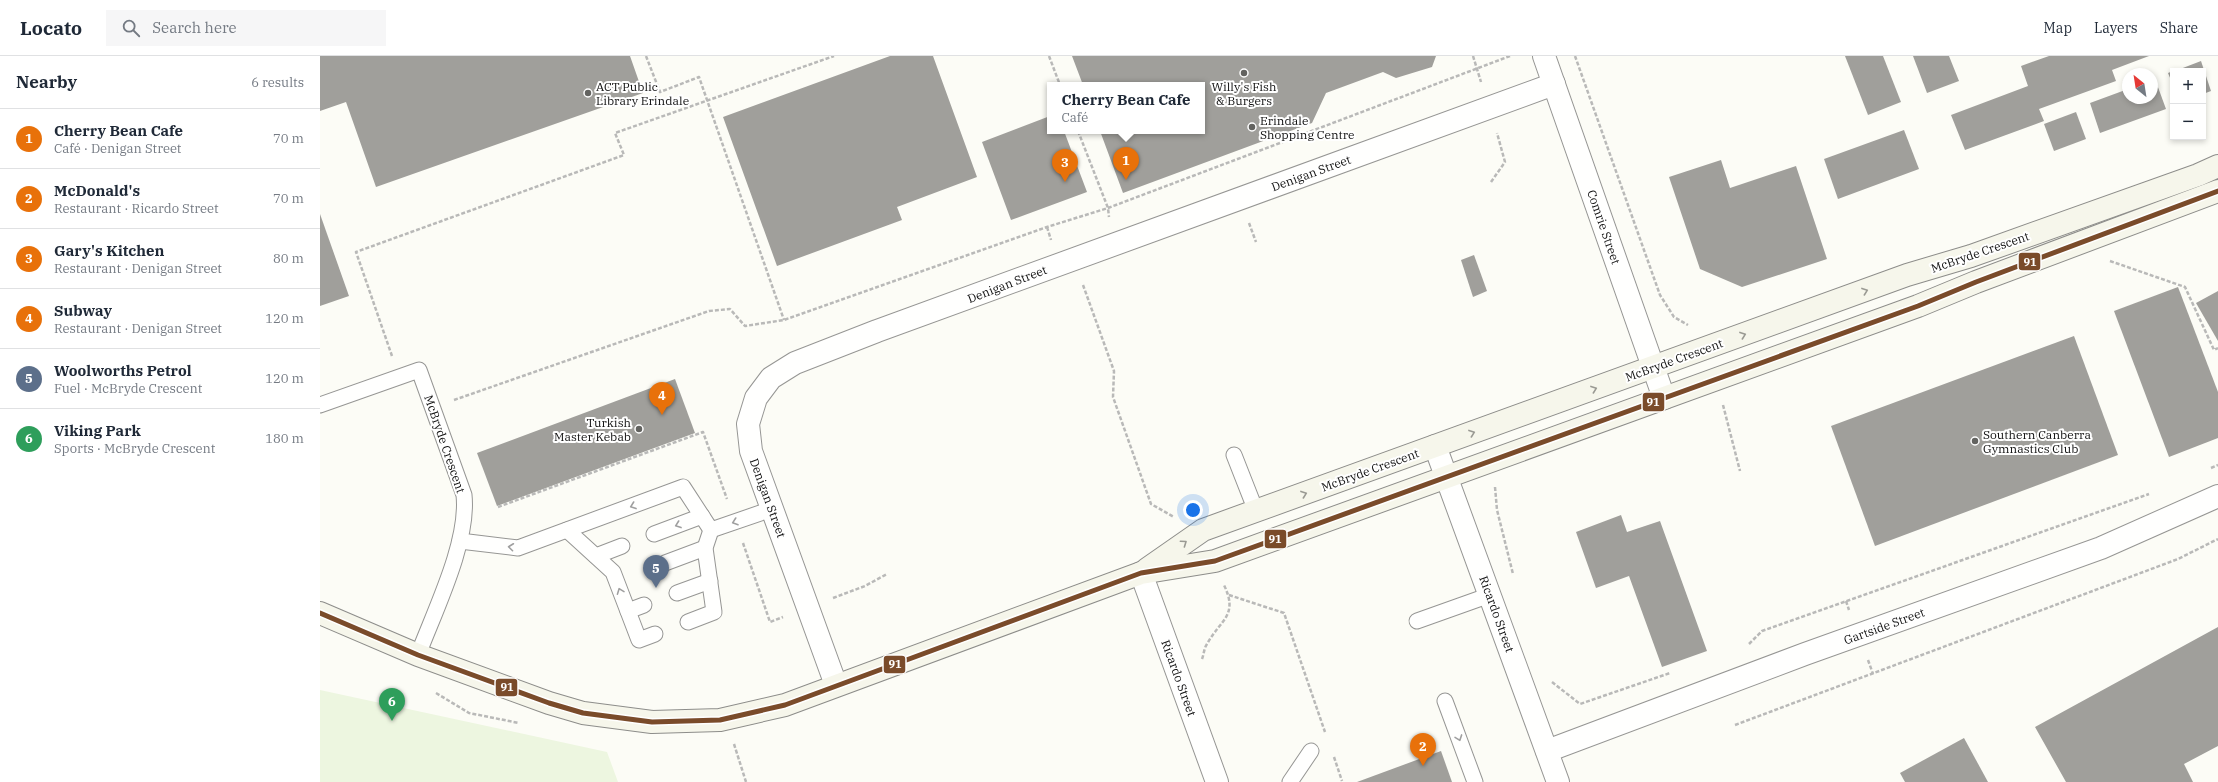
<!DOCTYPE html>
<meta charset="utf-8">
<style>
:root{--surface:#fff;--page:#f6f6f7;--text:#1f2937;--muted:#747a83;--line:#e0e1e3;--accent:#7c3aed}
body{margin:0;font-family:"IBM Plex Serif",serif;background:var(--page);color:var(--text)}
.controls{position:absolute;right:12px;top:12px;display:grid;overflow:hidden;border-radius:0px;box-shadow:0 2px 6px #0003}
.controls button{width:36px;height:36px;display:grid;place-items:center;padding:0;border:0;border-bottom:1px solid var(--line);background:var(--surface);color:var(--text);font:20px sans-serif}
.compass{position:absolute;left:1802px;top:12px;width:36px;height:36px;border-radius:50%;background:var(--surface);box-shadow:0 2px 6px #0003;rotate:330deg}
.you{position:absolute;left:873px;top:454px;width:14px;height:14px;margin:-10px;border:3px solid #fff;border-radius:50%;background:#1a73e8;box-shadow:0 0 0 6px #1a73e833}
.badge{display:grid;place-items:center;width:26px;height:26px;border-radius:50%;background:var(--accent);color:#fff;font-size:13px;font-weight:700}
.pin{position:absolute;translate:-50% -33px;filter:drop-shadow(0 1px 2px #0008)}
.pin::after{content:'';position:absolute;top:21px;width:14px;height:12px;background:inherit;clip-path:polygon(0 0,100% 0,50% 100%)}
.popup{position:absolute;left:727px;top:26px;width:158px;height:52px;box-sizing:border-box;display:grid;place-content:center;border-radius:0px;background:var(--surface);filter:drop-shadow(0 1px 3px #0005);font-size:13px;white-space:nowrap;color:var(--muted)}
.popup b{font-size:15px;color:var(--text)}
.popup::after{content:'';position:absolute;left:50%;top:100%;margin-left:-8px;border:8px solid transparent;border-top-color:var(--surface)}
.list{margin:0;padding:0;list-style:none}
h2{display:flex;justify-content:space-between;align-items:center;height:52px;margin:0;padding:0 16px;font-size:17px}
h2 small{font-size:13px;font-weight:400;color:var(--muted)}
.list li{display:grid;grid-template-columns:26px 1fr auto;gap:12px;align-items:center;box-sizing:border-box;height:60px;padding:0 16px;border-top:1px solid var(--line)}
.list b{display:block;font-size:15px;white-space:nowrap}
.list p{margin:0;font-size:13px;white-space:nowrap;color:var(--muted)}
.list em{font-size:13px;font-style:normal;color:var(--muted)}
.icon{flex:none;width:22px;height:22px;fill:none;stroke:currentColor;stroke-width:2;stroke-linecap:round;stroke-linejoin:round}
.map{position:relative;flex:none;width:1898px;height:726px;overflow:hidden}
header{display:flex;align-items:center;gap:24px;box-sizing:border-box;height:56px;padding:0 20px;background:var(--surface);border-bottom:1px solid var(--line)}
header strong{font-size:19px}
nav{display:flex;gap:22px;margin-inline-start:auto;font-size:14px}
.search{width:280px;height:36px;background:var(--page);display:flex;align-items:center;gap:10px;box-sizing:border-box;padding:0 14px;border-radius:0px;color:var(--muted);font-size:15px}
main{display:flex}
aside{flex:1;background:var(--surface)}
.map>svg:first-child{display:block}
</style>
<header>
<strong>Locato</strong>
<div class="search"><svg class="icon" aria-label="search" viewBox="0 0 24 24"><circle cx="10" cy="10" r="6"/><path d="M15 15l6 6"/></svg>Search here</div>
<nav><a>Map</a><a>Layers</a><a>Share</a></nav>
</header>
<main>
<aside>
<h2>Nearby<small>6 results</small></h2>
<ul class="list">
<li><span class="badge" style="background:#e8710a">1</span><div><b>Cherry Bean Cafe</b><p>Café · Denigan Street</p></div><em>70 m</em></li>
<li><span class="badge" style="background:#e8710a">2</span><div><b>McDonald's</b><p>Restaurant · Ricardo Street</p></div><em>70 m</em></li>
<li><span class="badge" style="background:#e8710a">3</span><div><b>Gary's Kitchen</b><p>Restaurant · Denigan Street</p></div><em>80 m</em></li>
<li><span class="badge" style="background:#e8710a">4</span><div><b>Subway</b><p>Restaurant · Denigan Street</p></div><em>120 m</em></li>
<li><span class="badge" style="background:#5c6f8a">5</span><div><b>Woolworths Petrol</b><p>Fuel · McBryde Crescent</p></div><em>120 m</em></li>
<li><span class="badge" style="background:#2e9e5b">6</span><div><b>Viking Park</b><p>Sports · McBryde Crescent</p></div><em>180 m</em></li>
</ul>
</aside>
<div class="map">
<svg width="1898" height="726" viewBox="0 0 1898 726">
<rect width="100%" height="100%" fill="#fcfcf6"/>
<polygon fill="#edf6e0" points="0,634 287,696 298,726 0,726"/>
<g fill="#a09f9b">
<polygon points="0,0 310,0 323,37 56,131 26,46 0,55"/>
<polygon points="570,0 613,0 657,121 577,151 582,164 457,210 403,61"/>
<polygon points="752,0 1116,0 1112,11 1076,22 1063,16 1006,37 992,67 803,137 780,75 882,75 882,29 763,29"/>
<polygon points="1525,0 1563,0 1581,46 1548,59"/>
<polygon points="1593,0 1629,0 1639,25 1607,37"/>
<polygon points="1729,0 1829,0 1792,14 1796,25 1719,53 1724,65 1645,94 1631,59 1708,30 1701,10"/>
<polygon points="1881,5 1891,35 1883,38 1883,15 1855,15"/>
<polygon points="1853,15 1853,29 1848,17"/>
<polygon points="1835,23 1846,53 1780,77 1770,47 1808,33 1808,42 1832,42 1832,24"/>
<polygon points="1756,56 1766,83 1734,95 1724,68"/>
<polygon points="730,60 730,75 744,75 767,136 691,164 662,86"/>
<polygon points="1584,74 1599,113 1518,143 1504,103"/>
<polygon points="1401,104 1410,132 1476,110 1507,203 1422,231 1380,213 1349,121"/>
<polygon points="0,158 29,240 0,250"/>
<polygon points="1154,199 1167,235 1153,241 1141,204"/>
<polygon points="1858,231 1898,336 1898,382 1849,401 1794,255"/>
<polygon points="1898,235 1898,285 1876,247"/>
<polygon points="1754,280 1798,399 1555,490 1511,370"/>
<polygon points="355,323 375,377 177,450 157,397"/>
<polygon points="1301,459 1307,476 1340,465 1387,595 1342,611 1309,520 1276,532 1256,476"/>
<polygon points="1898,571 1898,690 1864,708 1873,726 1746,726 1715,671"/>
<polygon points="1644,682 1668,726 1585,726 1580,717"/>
<polygon points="1121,695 1132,726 1037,726"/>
</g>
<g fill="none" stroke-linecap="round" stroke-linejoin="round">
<g stroke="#969694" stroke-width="17">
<g id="lane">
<path d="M 0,349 L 99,314 L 144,439 C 149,486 115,554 98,599"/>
<polyline points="914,399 936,455"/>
<polyline points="247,474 293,516 319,584 335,578"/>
<polyline points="334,478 382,460"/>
<polyline points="140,485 198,492 363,431 391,474 452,453"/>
<polyline points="276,500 302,490"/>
<polyline points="345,507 385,492"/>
<polyline points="357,537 390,525"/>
<polyline points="308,555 324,549"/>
<polyline points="1097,565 1170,539"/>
<polyline points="368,566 394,556 385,492 391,474"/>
<polyline points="1125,645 1155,726"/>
<polyline points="970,726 991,695"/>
</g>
</g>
<g stroke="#969694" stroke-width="24">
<g id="street">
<polyline points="1224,0 1344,342"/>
<polyline points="1115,390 1238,726"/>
<polyline points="821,517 897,726"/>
<polyline points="516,629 431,395 428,368 436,342 451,322 475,307 557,275 1234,28"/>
<polyline points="1227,695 1485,598 1781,492 1898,440"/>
</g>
</g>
<g stroke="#8d8d8a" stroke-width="24">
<g id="secondary">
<polyline points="827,513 883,474 1587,219 1651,200 1878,119 1898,110"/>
<polyline points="0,557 98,599 229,647 263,657 332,666 400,664 465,649 821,517 895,505 1598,250 1656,226 1898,135"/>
</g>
</g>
<g stroke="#b9b9b8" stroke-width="2.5" stroke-dasharray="4 2" stroke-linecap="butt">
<polyline points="326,0 340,36 379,21 464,264"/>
<polyline points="729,0 740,29"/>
<polyline points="1153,0 1161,26"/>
<polyline points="1255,0 1340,239 1354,261 1368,269"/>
<polyline points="758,75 788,152 789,161"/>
<polyline points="1171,126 1185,106 1177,77"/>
<polyline points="929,167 936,186"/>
<polyline points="727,171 731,184"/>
<polyline points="1790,205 1865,231 1894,294 1898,292"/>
<polyline points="763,229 794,315 793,341 831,448 854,461"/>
<polyline points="72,300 36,196 304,99 295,77 514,0"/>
<polyline points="134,344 389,255 410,253 425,270 464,264 727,171 788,152 1190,0"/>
<polyline points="1403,349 1420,415"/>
<polyline points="1891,412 1898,409"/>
<polyline points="1175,431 1177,454 1193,518"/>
<polyline points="178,451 383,376 407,443"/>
<polyline points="423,487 450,566 463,561"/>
<polyline points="909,539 964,557 1005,676"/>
<polyline points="513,542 545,530 567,518"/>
<polyline points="1526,545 1529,554"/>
<polyline points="1429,588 1442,575 1829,438"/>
<path d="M 882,603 C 884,598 884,592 887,588 C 900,564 919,560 904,529"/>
<polyline points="1548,604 1553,618"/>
<polyline points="1232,626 1260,648 1350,617"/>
<polyline points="116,637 149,657 199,667"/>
<polyline points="1415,669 1858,503 1898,483"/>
<polyline points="414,688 426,726"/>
<polyline points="1014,701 1022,725"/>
</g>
<use href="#lane" stroke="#fffffe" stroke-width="15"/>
<use href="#street" stroke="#fffffe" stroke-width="22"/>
<use href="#secondary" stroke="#f6f6eb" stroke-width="22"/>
<g stroke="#fff" stroke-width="8">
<polyline id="bus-1" points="0,557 98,599 229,647 263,657 332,666 400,664 465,649 821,517 895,505 1598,250 1656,226 1898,135"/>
</g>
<use href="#bus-1" stroke="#7a4b2a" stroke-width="5"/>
</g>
<defs><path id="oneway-chevron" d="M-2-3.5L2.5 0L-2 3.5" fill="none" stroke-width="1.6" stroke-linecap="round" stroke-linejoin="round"/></defs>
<g stroke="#9a9a93">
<use href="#oneway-chevron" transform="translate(1545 235) rotate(-20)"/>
<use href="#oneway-chevron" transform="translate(1423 279) rotate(-20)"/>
<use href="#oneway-chevron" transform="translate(1274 333) rotate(-20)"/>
<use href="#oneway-chevron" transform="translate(1152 377) rotate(-20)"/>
<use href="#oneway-chevron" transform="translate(984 438) rotate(-20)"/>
<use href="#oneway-chevron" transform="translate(864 487) rotate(-35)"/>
</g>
<g stroke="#9f9f9f">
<use href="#oneway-chevron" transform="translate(313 450) rotate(160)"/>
<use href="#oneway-chevron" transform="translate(415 466) rotate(161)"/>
<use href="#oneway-chevron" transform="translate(358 469) rotate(160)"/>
<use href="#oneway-chevron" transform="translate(191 491) rotate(-173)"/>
<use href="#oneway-chevron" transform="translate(300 535) rotate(-111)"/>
<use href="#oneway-chevron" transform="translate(1139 682) rotate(70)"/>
</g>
<g fill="#636360" stroke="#fff" stroke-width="1.5">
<circle cx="924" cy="17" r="4"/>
<circle cx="268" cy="37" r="4"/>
<circle cx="932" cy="71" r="4"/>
<circle cx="319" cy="373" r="4"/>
<circle cx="1655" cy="385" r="4"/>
</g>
<g text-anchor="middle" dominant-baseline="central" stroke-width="4" stroke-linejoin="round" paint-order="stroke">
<g font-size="12" fill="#101010" stroke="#fff" text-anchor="start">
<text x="276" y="30">ACT Public<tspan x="276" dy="14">Library Erindale</tspan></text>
<text x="924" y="30" text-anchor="middle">Willy's Fish<tspan x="924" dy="14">&amp; Burgers</tspan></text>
<text x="940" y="64">Erindale<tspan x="940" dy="14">Shopping Centre</tspan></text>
<text x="311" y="366" text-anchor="end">Turkish<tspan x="311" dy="14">Master Kebab</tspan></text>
<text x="1663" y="378">Southern Canberra<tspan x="1663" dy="14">Gymnastics Club</tspan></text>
</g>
<g font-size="12" fill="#101010" stroke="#fff">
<text transform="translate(991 117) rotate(-20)">Denigan Street</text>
<text transform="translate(1284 171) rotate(71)">Comrie Street</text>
<text transform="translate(1660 196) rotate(-19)">McBryde Crescent</text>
<text transform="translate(687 228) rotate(-21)">Denigan Street</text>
<text transform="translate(1354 304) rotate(-20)">McBryde Crescent</text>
<text transform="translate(125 388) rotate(71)">McBryde Crescent</text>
<text transform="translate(1050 414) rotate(-20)">McBryde Crescent</text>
<text transform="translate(448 442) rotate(70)">Denigan Street</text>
<text transform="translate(1177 558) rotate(70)">Ricardo Street</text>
<text transform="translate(1564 570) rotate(-20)">Gartside Street</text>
<text transform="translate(859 622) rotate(70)">Ricardo Street</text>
</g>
</g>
<g stroke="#fff" stroke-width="1.5">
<rect x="1698" y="196" width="23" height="19" rx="4" fill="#7a4b2a"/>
<rect x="1322" y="336" width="23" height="20" rx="4" fill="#7a4b2a"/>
<rect x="944" y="473" width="23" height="20" rx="4" fill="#7a4b2a"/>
<rect x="563" y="599" width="23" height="19" rx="4" fill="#7a4b2a"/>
<rect x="175" y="622" width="23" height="19" rx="4" fill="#7a4b2a"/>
</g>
<g font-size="11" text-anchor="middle" font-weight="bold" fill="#fff">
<text x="1710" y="210">91</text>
<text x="1333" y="350">91</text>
<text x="955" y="487">91</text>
<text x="575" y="612">91</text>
<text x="187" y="635">91</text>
</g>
</svg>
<div class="controls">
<button>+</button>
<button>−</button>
</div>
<svg class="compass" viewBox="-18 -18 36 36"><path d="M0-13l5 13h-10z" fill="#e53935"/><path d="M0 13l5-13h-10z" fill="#747a83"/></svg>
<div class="you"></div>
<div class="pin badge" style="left:806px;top:124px;background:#e8710a">1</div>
<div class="popup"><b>Cherry Bean Cafe</b>Café</div>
<div class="pin badge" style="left:1103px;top:710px;background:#e8710a">2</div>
<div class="pin badge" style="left:745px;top:126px;background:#e8710a">3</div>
<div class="pin badge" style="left:342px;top:359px;background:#e8710a">4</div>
<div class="pin badge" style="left:336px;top:532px;background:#5c6f8a">5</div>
<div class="pin badge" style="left:72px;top:665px;background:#2e9e5b">6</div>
</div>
</main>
